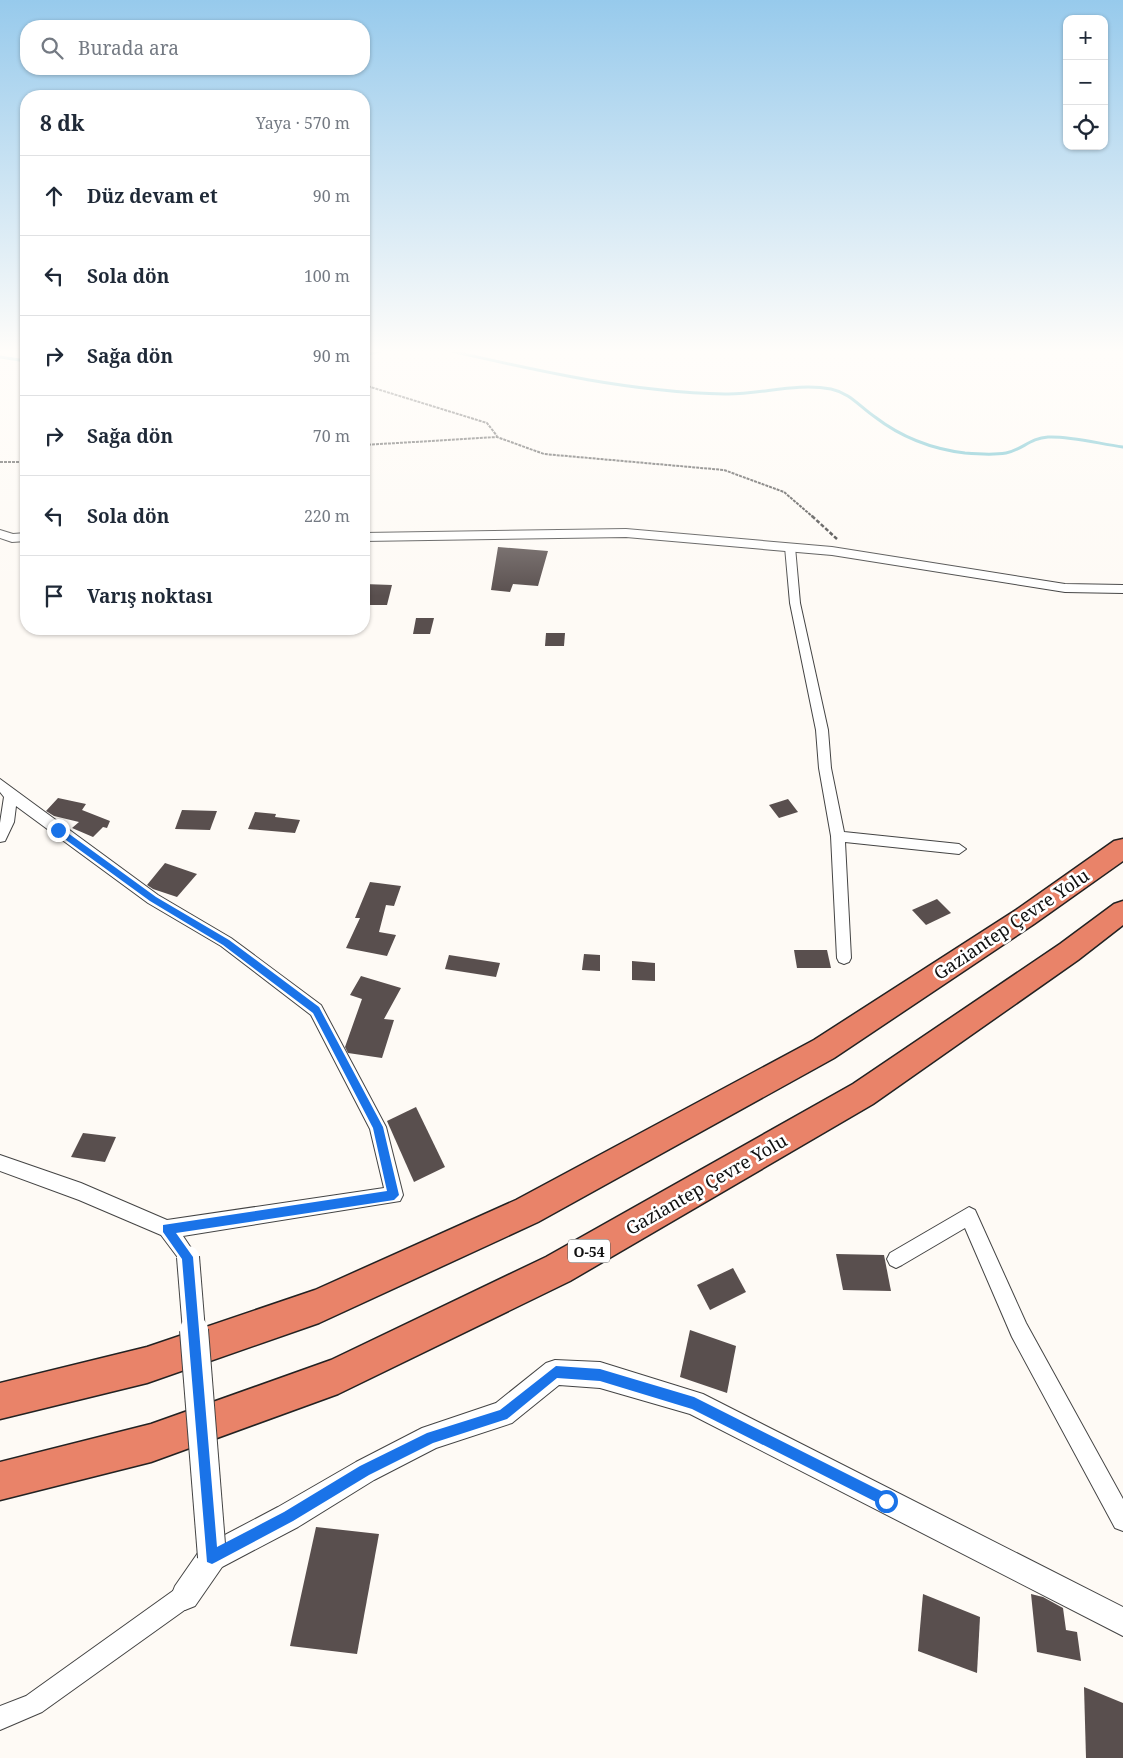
<!DOCTYPE html>
<html lang="tr">
<meta charset="utf-8">
<style>
:root{--surface:#fff;--page:#f2f2f3;--text:#1f2937;--muted:#747a83;--line:#e0e1e3}
body{margin:0;font-family:"Noto Serif",serif;background:var(--page);color:var(--text)}
.controls{position:absolute;right:15px;top:15px;display:grid;overflow:hidden;border-radius:10px;box-shadow:0 1px 4px #0004}
.controls button{width:45px;height:45px;display:grid;place-items:center;padding:0;border:0;border-bottom:1px solid var(--line);background:var(--surface);color:var(--text);font:25px sans-serif}
.stop{position:absolute;width:15px;height:15px;margin:-11px;border:4px solid #1a73e8;border-radius:50%;background:#fff}
.stop.end{background:#1a73e8;border-color:#fff;box-shadow:0 1px 5px #0008}
.list{margin:0;padding:0;list-style:none}
h2{display:flex;justify-content:space-between;align-items:center;height:65px;margin:0;padding:0 20px;font-size:21px}
h2 small{font-size:16px;font-weight:400;color:var(--muted)}
.list li{display:grid;grid-template-columns:32px 1fr auto;gap:15px;align-items:center;box-sizing:border-box;height:80px;padding:0 20px;border-top:1px solid var(--line)}
.list b{display:block;font-size:19px;white-space:nowrap}
.list em{font-size:16px;font-style:normal;color:var(--muted)}
.icon{flex:none;width:28px;height:28px;fill:none;stroke:currentColor;stroke-width:2;stroke-linecap:round;stroke-linejoin:round}
.map{position:relative;flex:none;width:1123px;height:1758px;overflow:hidden}
.search{position:absolute;background:var(--surface);box-shadow:0 1px 4px #0004;left:20px;top:20px;width:350px;height:55px;display:flex;align-items:center;gap:12px;box-sizing:border-box;padding:0 18px;border-radius:20px;color:var(--muted);font-size:19px}
.panel{position:absolute;background:var(--surface);box-shadow:0 1px 4px #0004;left:20px;top:90px;width:350px;height:545px;border-radius:20px}
.map>svg:first-child{display:block}
</style>
<div class="map">
<svg width="1123" height="1758" viewBox="0 0 1123 1758">
<rect width="100%" height="100%" fill="#fefaf5"/>
<g fill="none" stroke-linecap="round" stroke-linejoin="round">
<g stroke="#4ab2c3" stroke-width="3">
<path d="M 446,350 C 539,371 630,392 725,394 C 760,395 796,382 831,389 C 850,393 860,407 875,417 C 901,437 932,449 965,453 C 977,454 994,455 1006,453 C 1022,450 1030,438 1048,437 C 1071,436 1100,444 1123,447"/>
<polyline points="364,355 384,350"/>
<polyline points="0,357 26,361"/>
</g>
</g>
<g fill="#594f4e">
<polygon points="498,547 548,551 538,586 513,584 510,592 491,590"/>
<polygon points="364,584 392,585 387,605 364,605"/>
<polygon points="416,618 434,618 430,634 413,634"/>
<polygon points="546,633 565,633 564,646 545,646"/>
<polygon points="58,798 86,804 82,810 110,821 107,828 103,827 93,837 72,828 79,822 54,816 46,811"/>
<polygon points="788,799 798,812 779,818 769,805"/>
<polygon points="182,810 217,811 210,830 175,829"/>
<polygon points="255,812 276,814 275,817 300,820 295,833 248,829"/>
<polygon points="165,863 197,874 177,897 153,889 147,885"/>
<polygon points="370,882 401,886 394,906 386,905 379,932 396,935 387,956 346,948 360,918 355,918"/>
<polygon points="937,899 951,913 926,925 912,910"/>
<polygon points="794,950 827,950 831,968 797,968"/>
<polygon points="584,954 600,955 600,971 582,970"/>
<polygon points="449,955 500,963 496,977 445,969"/>
<polygon points="632,961 655,963 655,981 632,980"/>
<polygon points="361,976 401,988 384,1019 394,1020 382,1058 348,1053 345,1047 362,999 350,995"/>
<polygon points="416,1107 445,1167 414,1182 387,1121"/>
<polygon points="83,1133 116,1137 105,1162 71,1157"/>
<polygon points="836,1254 884,1255 891,1291 843,1290"/>
<polygon points="733,1268 746,1292 710,1310 697,1285"/>
<polygon points="690,1330 736,1346 727,1393 680,1377"/>
<polygon points="316,1527 379,1534 357,1654 290,1646"/>
<polygon points="923,1594 980,1617 977,1673 918,1651"/>
<polygon points="1031,1594 1043,1597 1063,1608 1066,1630 1077,1632 1081,1661 1037,1652"/>
<polygon points="1084,1687 1123,1703 1123,1758 1086,1758"/>
</g>
<g fill="none" stroke-linecap="round" stroke-linejoin="round">
<g stroke="#444" stroke-width="2">
<g id="minor">
<polygon points="790,544 795,547 800,603 828,730 831,768 844,832 959,844 966,849 959,854 845,842 851,958 849,962 844,964 839,962 837,958 831,836 819,768 816,730 790,603 785,547"/>
<polygon points="0,779 158,895 231,938 321,1005 386,1127 403,1195 400,1201 183,1236 197,1257 194,1263 188,1266 182,1263 161,1235 79,1200 0,1171 0,1155 81,1183 167,1220 384,1188 370,1129 311,1015 221,946 148,903 16,806 14,822 5,841 0,842 0,823 4,797 0,792"/>
<polygon points="969,1207 975,1210 1026,1323 1123,1499 1123,1531 1115,1528 1012,1337 965,1228 902,1265 896,1268 890,1265 887,1259 890,1253"/>
<polygon points="185,1585 193,1588 196,1596 193,1604 42,1712 0,1730 0,1706 26,1696 177,1588"/>
</g>
</g>
<g stroke="#444" stroke-width="2">
<g id="tertiary">
<polygon points="626,529 832,547 1065,584 1123,585 1123,593 1065,592 832,555 626,537 364,541 364,533"/>
<polygon points="0,530 13,534 26,533 26,541 12,542 0,538"/>
<polygon points="555,1360 600,1362 703,1394 1123,1607 1123,1636 690,1414 600,1388 559,1385 512,1423 436,1448 374,1480 298,1527 222,1567 195,1606 185,1610 175,1606 171,1596 175,1586 202,1547 278,1507 356,1462 422,1428 496,1403 546,1363"/>
</g>
</g>
<g stroke="#222" stroke-width="3">
<g id="motorway">
<polygon points="1123,839 1123,861 1034,924 834,1058 538,1222 319,1323 147,1383 0,1419 0,1383 147,1347 315,1290 516,1200 814,1040 1016,910 1114,841"/>
<polygon points="1123,901 1123,925 1078,960 873,1104 570,1281 338,1394 151,1462 0,1500 0,1462 151,1424 331,1360 546,1257 853,1084 1060,944 1114,904"/>
</g>
</g>
<g stroke="#333" stroke-width="2" stroke-dasharray="3 1" stroke-linecap="butt">
<polyline points="364,385 487,423 497,436"/>
<polyline points="364,445 497,437 544,454 724,470 784,492 813,517"/>
<polyline points="0,462 26,462"/>
</g>
<polyline stroke="#333" stroke-width="2.5" stroke-dasharray="4 2" stroke-linecap="butt" points="812,516 837,539"/>
<use href="#minor" fill="#fff" fill-rule="evenodd"/>
<use href="#tertiary" fill="#fff" fill-rule="evenodd"/>
<use href="#motorway" fill="#e98369" fill-rule="evenodd"/>
<g stroke="#444" stroke-width="24" stroke-linecap="butt">
<polyline id="tertiary-bridge-far1" points="188,1257 194,1331"/>
</g>
<g stroke="#444" stroke-width="30" stroke-linecap="butt">
<polyline id="tertiary-bridge" points="194,1330 212,1557"/>
</g>
<use href="#tertiary-bridge-far1" stroke="#fff" stroke-width="22"/>
<use href="#tertiary-bridge" stroke="#fff" stroke-width="28"/>
</g>
<linearGradient id="sky" x2="0" y2="1"><stop stop-color="#97caec"/><stop offset="0.59" stop-color="#fffdfa"/><stop offset="1" stop-color="#fffdfa" stop-opacity="0"/></linearGradient>
<rect width="1123" height="596" fill="url(#sky)"/>
<polygon fill="#1a73e8" points="55,828 61,828 156,897 229,940 319,1007 383,1127 399,1195 394,1200 176,1233 193,1257 217,1547 284,1512 360,1466 427,1433 500,1410 556,1366 600,1369 694,1397 891,1496 892,1501 891,1505 886,1507 882,1505 692,1409 600,1381 557,1378 507,1419 433,1443 369,1475 293,1521 216,1562 212,1564 207,1562 182,1259 163,1232 163,1225 387,1191 373,1128 313,1013 223,945 150,901 55,832"/>
<g text-anchor="middle" dominant-baseline="central" stroke-width="5" stroke-linejoin="round" paint-order="stroke">
<rect fill="#fff" stroke="#585858" stroke-width="1" x="568" y="1239.5" width="42" height="23" rx="4"/>
<g font-size="14" font-weight="bold" fill="#111">
<text x="589" y="1251">O-54</text>
</g>
<g font-size="18" fill="#111" stroke="#fff">
<text transform="translate(1011 924) rotate(-34)">Gaziantep Çevre Yolu</text>
<text transform="translate(706 1184) rotate(-30)">Gaziantep Çevre Yolu</text>
</g>
</g>
</svg>
<div class="controls">
<button>+</button>
<button>−</button>
<button><svg class="icon" aria-label="locate" viewBox="0 0 24 24"><circle cx="12" cy="12" r="6"/><path d="M12 2v4M12 18v4M2 12h4M18 12h4"/></svg></button>
</div>
<div class="stop" style="left:886px;top:1501px"></div>
<div class="stop end" style="left:58px;top:830px"></div>
<div class="search"><svg class="icon" aria-label="search" viewBox="0 0 24 24"><circle cx="10" cy="10" r="6"/><path d="M15 15l6 6"/></svg>Burada ara</div>
<section class="panel">
<h2>8 dk<small>Yaya · 570 m</small></h2>
<ul class="list">
<li><svg class="icon" aria-label="ahead" viewBox="0 0 24 24"><path d="M12 20V5M6 11l6-6 6 6"/></svg><div><b>Düz devam et</b></div><em>90 m</em></li>
<li><svg class="icon" aria-label="left" viewBox="0 0 24 24"><path d="M17 20v-9H6M10 6l-5 5 5 5"/></svg><div><b>Sola dön</b></div><em>100 m</em></li>
<li><svg class="icon" aria-label="right" viewBox="0 0 24 24"><path d="M7 20v-9h11M14 6l5 5-5 5"/></svg><div><b>Sağa dön</b></div><em>90 m</em></li>
<li><svg class="icon" aria-label="right" viewBox="0 0 24 24"><path d="M7 20v-9h11M14 6l5 5-5 5"/></svg><div><b>Sağa dön</b></div><em>70 m</em></li>
<li><svg class="icon" aria-label="left" viewBox="0 0 24 24"><path d="M17 20v-9H6M10 6l-5 5 5 5"/></svg><div><b>Sola dön</b></div><em>220 m</em></li>
<li><svg class="icon" aria-label="arrive" viewBox="0 0 24 24"><path d="M6 21V4h12l-3 4 3 4H6"/></svg><div><b>Varış noktası</b></div></li>
</ul>
</section>
</div>
